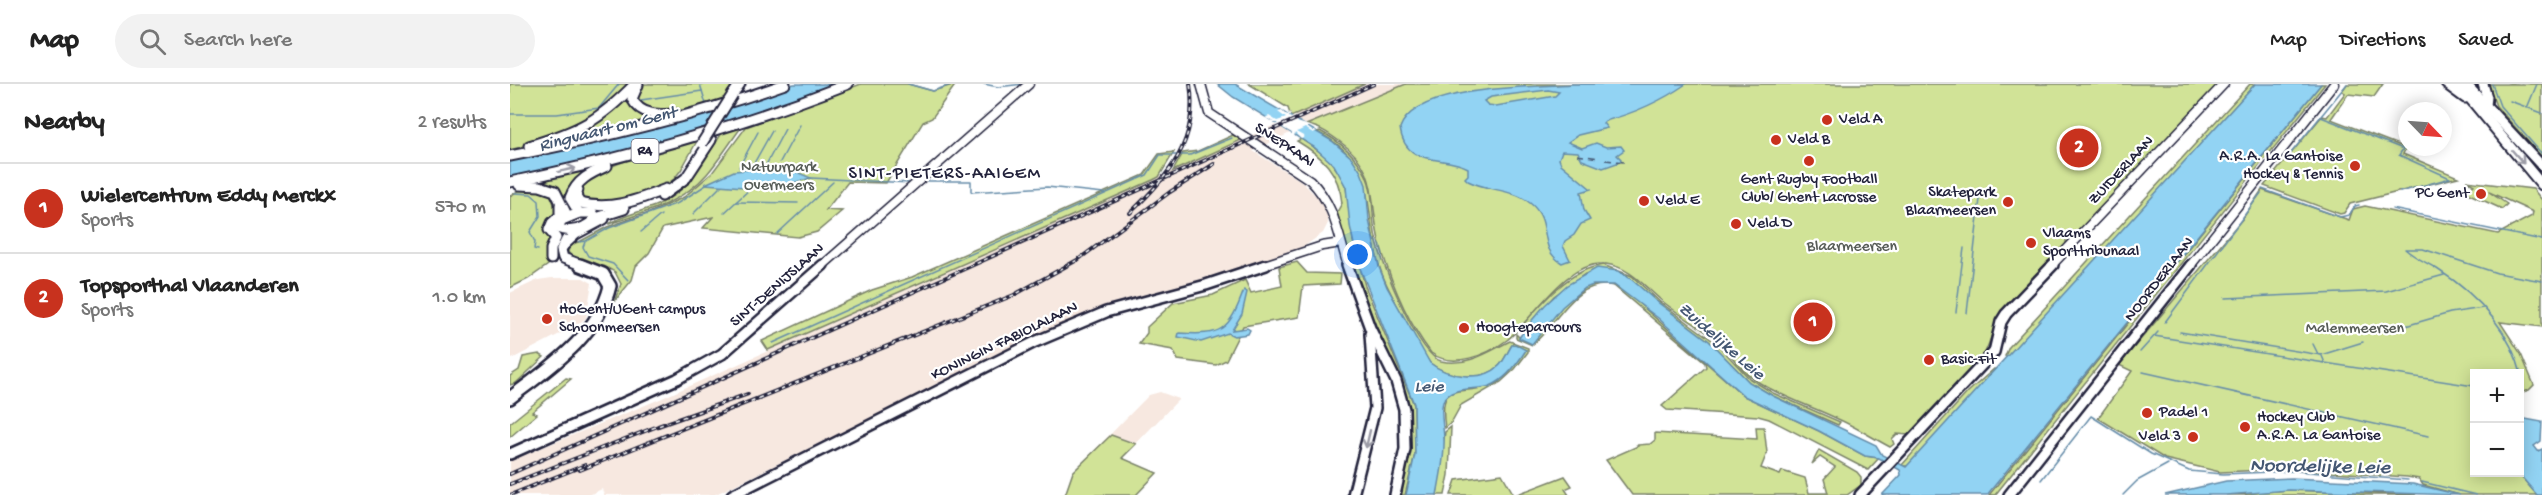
<!DOCTYPE html>
<meta charset="utf-8">
<style>
:root{--surface:#fff;--page:#f2f2f2;--text:#222;--muted:#767676;--line:#e0e0e0;--accent:#c8321e}
body{margin:0;font-family:"Gochi Hand",sans-serif;background:var(--page);color:var(--text)}
.controls{position:absolute;right:18px;bottom:18px;display:grid;overflow:hidden;border-radius:0px;box-shadow:0 3px 15px #0003}
.controls button{width:54px;height:54px;display:grid;place-items:center;padding:0;border:0;border-bottom:2px solid var(--line);background:var(--surface);color:var(--text);font:30px sans-serif}
.compass{position:absolute;left:1888px;top:18px;width:54px;height:54px;border-radius:50%;background:var(--surface);box-shadow:0 3px 15px #0003;rotate:115deg}
.you{position:absolute;left:848px;top:171px;width:21px;height:21px;margin:-15px;border:4px solid #fff;border-radius:50%;background:#1a73e8;box-shadow:0 0 0 9px #1a73e833}
.badge{display:grid;place-items:center;width:39px;height:39px;border-radius:50%;background:var(--accent);color:#fff;font-size:20px;font-weight:700}
.pin{position:absolute;translate:-50% -50%;border:3px solid #fff;box-shadow:0 2px 6px #0006}
.list{margin:0;padding:0;list-style:none}
h2{display:flex;justify-content:space-between;align-items:center;height:78px;margin:0;padding:0 24px;font-size:26px}
h2 small{font-size:20px;font-weight:400;color:var(--muted)}
.list li{display:grid;grid-template-columns:39px 1fr auto;gap:18px;align-items:center;box-sizing:border-box;height:90px;padding:0 24px;border-top:2px solid var(--line)}
.list b{display:block;font-size:22px;white-space:nowrap}
.list p{margin:0;font-size:20px;white-space:nowrap;color:var(--muted)}
.list em{font-size:20px;font-style:normal;color:var(--muted)}
.icon{flex:none;width:33px;height:33px;fill:none;stroke:currentColor;stroke-width:2;stroke-linecap:round;stroke-linejoin:round}
.map{position:relative;flex:none;width:2032px;height:411px;overflow:hidden}
header{display:flex;align-items:center;gap:36px;box-sizing:border-box;height:84px;padding:0 30px;background:var(--surface);border-bottom:2px solid var(--line)}
header strong{font-size:28px}
nav{display:flex;gap:33px;margin-inline-start:auto;font-size:21px}
.search{width:420px;height:54px;background:var(--page);display:flex;align-items:center;gap:15px;box-sizing:border-box;padding:0 21px;border-radius:33px;color:var(--muted);font-size:22px}
main{display:flex}
aside{flex:1;background:var(--surface)}
.map>svg:first-child{display:block}
</style>
<header>
<strong>Map</strong>
<div class="search"><svg class="icon" aria-label="search" viewBox="0 0 24 24"><circle cx="10" cy="10" r="6"/><path d="M15 15l6 6"/></svg>Search here</div>
<nav><a>Map</a><a>Directions</a><a>Saved</a></nav>
</header>
<main>
<aside>
<h2>Nearby<small>2 results</small></h2>
<ul class="list">
<li><span class="badge">1</span><div><b>Wielercentrum Eddy Merckx</b><p>Sports</p></div><em>570 m</em></li>
<li><span class="badge">2</span><div><b>Topsporthal Vlaanderen</b><p>Sports</p></div><em>1.0 km</em></li>
</ul>
</aside>
<div class="map">
<svg width="2032" height="411" viewBox="0 0 2032 411">
<rect width="100%" height="100%" fill="#fff"/>
<filter id="ink" filterUnits="userSpaceOnUse"><feTurbulence type="fractalNoise" baseFrequency=".0167" numOctaves="2"/><feDisplacementMap in="SourceGraphic" scale="12" xChannelSelector="R" yChannelSelector="G"/><feConvolveMatrix kernelMatrix="1 2 1 2 8 2 1 2 1" color-interpolation-filters="sRGB"/></filter>
<g filter="url(#ink)">
<g fill="#f7e8e0">
<polygon points="855,0 896,0 796,41 781,33"/>
<polygon points="767,40 780,49 743,67 791,97 808,114 818,132 818,139 813,149 789,166 685,201 587,227 560,237 204,411 94,411 92,405 79,411 0,411 0,377 150,315"/>
<polygon points="42,194 73,194 82,199 76,234 67,241 0,276 0,209 28,196"/>
<polygon points="650,308 669,315 589,398 563,388 639,311"/>
</g>
<g fill="#d1e397" stroke="#7a8269" stroke-width="1.5">
<polygon points="0,0 123,0 101,22 41,54 0,66"/>
<polygon points="133,0 224,0 221,8 213,17 166,29 144,28 126,17"/>
<polygon points="351,0 398,0 423,7 446,0 422,34 413,38 376,99 338,98 316,126 332,127 307,148 288,153 193,144 203,133 153,144 139,169 126,182 122,196 104,218 111,200 105,188 94,182 90,184 62,173 58,168 60,160 69,158 97,143 139,129 174,113 202,89 236,43"/>
<polygon points="739,0 855,0 781,33 778,24"/>
<path d="M 896,0 L 1710,0 L 1627,87 L 1623,88 L 1625,89 L 1569,148 L 1556,157 L 1556,161 L 1491,230 C 1481,245 1481,262 1470,277 C 1451,306 1421,327 1399,351 L 1387,350 L 1382,355 L 1384,360 L 1380,363 C 1363,354 1346,343 1328,335 C 1301,322 1271,313 1245,296 C 1230,287 1221,269 1208,257 C 1190,242 1169,231 1152,217 C 1134,202 1120,183 1096,180 C 1056,175 1023,236 997,256 C 977,271 943,285 921,269 C 898,239 882,200 871,164 C 858,121 872,87 829,57 C 818,49 808,42 796,41 Z"/>
<polygon points="1740,0 1745,0 1498,273 1495,272 1499,263"/>
<polygon points="1811,0 1815,0 1485,411 1479,411"/>
<polygon points="1837,0 1873,0 1864,13 1838,10 1821,35 1896,64 1893,70 1948,93 1840,120 1834,129 1830,130 1754,102 1812,32 1817,33 1835,9 1832,7"/>
<polygon points="1978,0 2032,0 2032,73 1986,22"/>
<polygon points="122,5 121,21 159,31 117,44 0,68 55,51"/>
<path d="M 235,41 L 230,45 C 219,60 209,76 197,90 C 172,119 134,129 99,140 C 113,131 131,128 147,121 C 183,105 192,79 212,49 Z"/>
<path d="M 810,47 C 829,57 846,71 856,91 C 865,110 861,133 866,154 C 871,178 908,271 931,277 C 957,283 978,268 1000,257 L 1018,264 L 1018,268 L 1005,285 L 991,298 L 951,321 L 941,339 L 935,344 C 928,296 946,312 979,302 C 995,297 1007,279 1016,266 L 1002,261 C 998,267 994,277 989,282 C 972,299 936,292 920,279 C 910,267 904,252 897,239 C 887,220 875,202 869,181 C 853,125 870,79 807,48 Z"/>
<polygon points="723,51 731,56 663,87 673,69 688,67"/>
<path d="M 791,55 L 817,73 L 830,90 L 836,103 L 843,157 L 855,202 L 904,321 L 905,370 L 895,411 L 890,411 C 918,322 871,264 842,185 C 835,166 833,147 827,128 L 832,119 C 829,88 812,72 787,57 Z"/>
<path d="M 187,57 L 171,86 L 164,95 L 149,105 L 111,119 L 74,116 L 69,111 C 75,80 159,65 187,57 Z"/>
<polygon points="664,68 649,93 643,96 258,266 252,257 362,206 402,193 634,91 649,70"/>
<path d="M 94,82 L 84,86 L 56,118 C 50,98 33,99 15,99 Z"/>
<polygon points="1956,97 2023,105 2032,116 2032,243 1990,238 2011,270 2024,301 2019,306 2010,309 2010,290 1964,290 1964,388 2008,389 2027,411 1950,411 1913,401 1909,395 1897,393 1778,385 1710,388 1655,375 1588,334 1622,287 1609,281 1733,134 1752,106 1839,136 1843,125 1855,122 1988,150 2022,132 2023,128 1979,108 1997,120 1992,125 1955,108 1964,101"/>
<polygon points="14,103 40,110 48,130 38,181 18,195 0,204 0,112"/>
<polygon points="787,178 797,189 831,190 830,200 793,202 789,233 733,242 716,276 706,281 668,276 663,266 629,260 637,249 637,243 663,219 703,211 735,196 741,209 772,202 769,183"/>
<path d="M 1093,181 L 1122,192 L 1150,218 L 1206,259 L 1240,295 L 1263,309 L 1330,338 L 1328,341 L 1263,312 L 1239,298 L 1199,257 L 1146,217 L 1121,195 L 1108,187 L 1075,190 L 1044,212 L 1017,242 L 1012,242 C 1032,218 1060,185 1093,181 Z"/>
<path d="M 1093,199 L 1104,201 L 1116,208 L 1234,312 L 1309,347 L 1355,372 L 1369,374 L 1358,386 L 1259,335 L 1248,332 L 1157,326 L 1152,322 L 1196,283 L 1195,279 L 1104,202 C 1065,193 1047,241 1022,261 L 1006,254 L 1006,250 L 1009,253 L 1078,202 Z"/>
<polygon points="29,270 34,273 6,299 0,301 0,292 9,286 13,273"/>
<polygon points="1484,285 1486,286 1399,382 1391,382 1458,308"/>
<polygon points="56,294 61,295 22,328 27,330 0,353 0,339"/>
<polygon points="941,343 939,391 935,411 927,411 935,348"/>
<polygon points="1246,343 1254,343 1257,369 1251,384 1270,391 1272,387 1295,394 1299,409 1318,409 1314,395 1325,383 1310,373 1302,380 1309,366 1347,388 1351,393 1351,401 1337,411 1122,411 1096,376 1128,362 1127,361 1140,360 1145,356 1145,349 1247,355"/>
<polygon points="601,351 626,360 612,374 647,389 626,411 555,411 563,388"/>
<polygon points="992,390 1004,411 941,411 946,396"/>
<polygon points="1055,392 1062,402 1055,405 1059,411 1005,411"/>
<polygon points="1779,406 1906,411 1716,411"/>
</g>
<g fill="#92d3f3" stroke="#658ca9" stroke-width="1.5" fill-rule="evenodd">
<polygon points="284,0 328,0 226,37 106,70 0,94 0,76 236,17"/>
<path d="M 707,0 L 725,0 L 822,57 L 842,74 L 851,88 L 856,101 L 859,136 L 869,183 L 877,203 L 920,279 C 936,292 972,299 989,282 C 994,277 998,267 1002,261 L 1005,260 L 1016,266 C 1008,279 996,296 980,302 C 966,307 940,301 933,318 C 929,329 935,347 934,360 C 934,377 930,394 927,411 L 896,411 L 905,370 L 904,320 L 848,179 L 840,142 L 836,103 L 824,81 L 804,63 L 723,13 Z"/>
<path d="M 1062,0 L 1176,0 C 1150,18 1125,29 1095,37 L 1093,39 L 1097,44 L 1068,51 L 1058,58 L 1072,64 L 1086,59 L 1096,63 L 1111,62 L 1114,66 L 1107,71 L 1111,75 L 1110,78 L 1093,84 L 1072,76 L 1068,68 L 1052,67 L 1049,75 L 1051,80 L 1081,105 L 1071,108 L 1074,126 L 1080,136 L 1071,140 L 1064,151 L 1055,157 L 1053,162 L 1060,176 L 1052,179 C 1026,164 1044,138 1020,119 C 1003,105 978,107 958,97 L 955,94 L 958,91 L 958,84 C 934,71 895,84 890,44 C 905,0 1021,4 1062,0 ZM 1038,6 L 1049,8 L 1045,12 L 986,22 L 978,21 L 974,17 L 981,13 Z"/>
<polygon points="1745,0 1811,0 1477,411 1372,411 1391,391 1390,386 1369,374 1355,372 1309,347 1234,312 1148,234 1104,201 1083,201 1073,205 1052,223 1022,260 1009,254 1017,242 1035,221 1057,201 1087,184 1108,187 1121,195 1146,217 1199,257 1239,298 1263,312 1366,361 1372,371 1396,383"/>
<polygon points="261,84 284,87 301,94 260,105 195,100 224,87"/>
<path d="M 734,206 L 737,208 L 732,230 L 722,246 L 737,244 L 740,246 L 738,250 L 724,252 L 718,249 L 691,258 L 668,253 L 669,249 C 712,252 719,247 734,206 Z"/>
<polygon points="2010,334 2032,338 2031,357 2024,362 2028,367 2032,365 2032,411 2027,411 2008,389"/>
<polygon points="1782,394 1903,400 1950,411 1779,406 1716,411 1655,411 1716,397"/>
</g>
<polygon fill="#fff" points="772,27 777,32 780,30 777,28 781,30 779,33 781,34 785,32 790,35 787,38 803,43 797,43 802,47 807,47 803,49 795,44 789,47 786,48 795,53 791,55 785,49 784,53 781,51 782,49 773,44 774,42 769,44 764,42 768,39 760,39 755,36 765,38 755,34 759,32 767,37 776,34 768,28"/>
<g fill="none" stroke-linecap="round" stroke-linejoin="round">
<g stroke="#658ca9" stroke-width="1.5">
<polyline points="190,0 196,20"/>
<polyline points="398,0 423,7 443,0"/>
<polyline points="474,0 488,3 513,0"/>
<polyline points="1982,0 1990,22 2032,70"/>
<polyline points="131,16 192,7"/>
<polyline points="2000,17 2032,29"/>
<polyline points="2017,24 2027,0"/>
<polyline points="0,30 47,30 89,24 109,0"/>
<polyline points="1811,33 1893,65 1889,71 1940,94 1890,108"/>
<polyline points="1777,74 1837,0"/>
<polyline points="270,78 290,41"/>
<polyline points="243,81 262,47"/>
<polyline points="256,81 275,45"/>
<polyline points="229,83 248,48"/>
<polyline points="301,94 401,99"/>
<polyline points="418,97 461,97 461,108 537,103 594,109"/>
<polyline points="1752,105 1830,133 1839,131 1845,122 1849,121"/>
<polyline points="5,109 21,110 29,117 30,132 20,148 25,158 24,165 28,166"/>
<polyline points="226,118 288,119"/>
<polyline points="1882,125 2032,156"/>
<polyline points="214,129 241,104"/>
<polyline points="183,130 211,102"/>
<polyline points="131,148 151,131"/>
<polyline points="267,150 323,98"/>
<polyline points="69,158 76,157 99,144 168,119 196,101"/>
<polyline points="75,158 73,163 78,172 103,180 118,196"/>
<polyline points="1715,214 1876,207 1934,191"/>
<polyline points="1446,228 1454,164"/>
<polyline points="1457,229 1471,106"/>
<polyline points="1655,238 1751,109"/>
<polyline points="1885,245 1940,229 1973,224"/>
<polyline points="1670,248 1811,271 1853,258"/>
<polyline points="1644,252 1815,279"/>
<polyline points="263,259 637,91 650,71 680,71 722,54"/>
<polyline points="1803,260 1808,270"/>
<polyline points="1630,268 1648,248"/>
<polyline points="1812,272 1815,279 1964,302"/>
<polyline points="1633,288 1918,352"/>
<path d="M 2010,295 L 2012,293 C 2000,245 1968,211 1927,185 C 1916,178 1905,174 1895,165 L 1913,165 L 1987,189 L 2032,197"/>
<polyline points="1531,396 1581,332 1641,370 1679,387 1713,390 1786,387 1898,396"/>
<polyline points="1912,398 1966,411"/>
<polyline points="1613,411 1627,397 1658,380"/>
</g>
<g stroke="#445772" stroke-width="1.5" stroke-dasharray="7 5" stroke-linecap="butt">
<polyline points="1067,71 1090,74"/>
<polyline points="1095,76 1114,78"/>
</g>
<g stroke="#22223b" stroke-width="11">
<g id="tertiary-far1">
<path d="M 691,0 L 699,29 L 800,96 C 825,121 828,150 838,182"/>
<polyline points="312,182 519,0"/>
<polyline points="751,182 812,162 831,159"/>
<polyline points="1541,182 1714,0"/>
<polyline points="1680,182 1824,0"/>
</g>
</g>
<g stroke="#22223b" stroke-width="14">
<g id="tertiary">
<polyline points="837,181 860,244 886,297 894,325 895,365 885,411"/>
<polyline points="0,370 167,295 212,270 313,181"/>
<polyline points="222,411 525,258 596,228 696,201 756,181"/>
<polyline points="843,411 865,324 860,250"/>
<polyline points="1350,411 1484,268 1491,238 1496,230 1543,181"/>
<polyline points="1499,411 1681,181"/>
</g>
</g>
<g stroke="#22223b" stroke-width="13">
<g id="primary-far1">
<path d="M 69,129 L 83,129 L 86,134 C 75,145 62,150 47,144 L 52,136 Z"/>
<polyline points="56,156 51,166 53,174 74,182"/>
</g>
</g>
<g stroke="#22223b" stroke-width="16">
<path id="primary" d="M 0,314 C 39,284 88,252 100,202 L 93,190 L 70,181"/>
</g>
<g stroke="#22223b" stroke-width="13">
<g id="trunk">
<polyline points="1936,0 1955,14"/>
<polyline points="1948,0 2032,101"/>
<polyline points="1956,0 2032,82"/>
<polyline points="1973,0 1977,13 1976,21"/>
<path d="M 128,1 L 122,15 C 131,32 149,31 166,30"/>
<polyline points="223,10 230,0"/>
<path d="M 19,62 C 69,47 89,37 125,0"/>
<path d="M 0,72 C 93,54 185,32 275,0"/>
<path d="M 0,98 C 116,74 228,43 338,0"/>
<polyline points="9,101 30,102 45,107 58,133"/>
<path d="M 68,106 L 66,113 L 70,119 C 101,127 127,116 156,105"/>
<polyline points="152,112 176,94 201,56"/>
<path d="M 69,129 L 60,114 C 66,96 81,89 97,82"/>
<polyline points="86,134 114,125"/>
<polyline points="52,163 66,150 94,135"/>
<polyline points="41,175 41,165 46,154 39,146 42,139 50,132 50,121"/>
</g>
</g>
<use href="#tertiary-far1" stroke="#fff" stroke-width="8"/>
<use href="#tertiary" stroke="#fff" stroke-width="9"/>
<use href="#primary-far1" stroke="#fff" stroke-width="9"/>
<use href="#primary" stroke="#fff" stroke-width="11"/>
<use href="#trunk" stroke="#fff" stroke-width="9"/>
<g stroke="#22223b" stroke-width="4">
<g id="rail">
<path d="M 620,129 C 659,92 689,57 680,0"/>
<polyline points="70,386 504,211 569,175 660,108 704,80"/>
<polyline points="0,390 864,0"/>
<polyline points="0,400 148,342 238,310"/>
<polyline points="0,411 75,381"/>
</g>
</g>
<use href="#rail" stroke="#fff" stroke-width="1.5" stroke-dasharray="4" stroke-linecap="butt"/>
<g stroke="#22223b" stroke-width="13" stroke-linecap="butt">
<polyline id="trunk-bridge" points="192,59 223,10"/>
</g>
<use href="#trunk-bridge" stroke="#fff" stroke-width="9"/>
</g>
<defs><path id="oneway-shaft" d="M-6 0H5M1.5-3L5.5 0L1.5 3" fill="none" stroke-width="1.6" stroke-linecap="round" stroke-linejoin="round" transform="scale(1.5)"/></defs>
<g stroke="#9c9ca7">
<use href="#oneway-shaft" transform="translate(2008 73) rotate(49)"/>
<use href="#oneway-shaft" transform="translate(57 86) rotate(-12)"/>
<use href="#oneway-shaft" transform="translate(858 355) rotate(103)"/>
</g>
</g>
<g fill="#c8321e" stroke="#fff" stroke-width="2">
<circle cx="1317" cy="36" r="6"/>
<circle cx="1266" cy="56" r="6"/>
<circle cx="1299" cy="77" r="6"/>
<circle cx="1845" cy="82" r="6"/>
<circle cx="1971" cy="110" r="6"/>
<circle cx="1134" cy="117" r="6"/>
<circle cx="1498" cy="118" r="6"/>
<circle cx="1226" cy="140" r="6"/>
<circle cx="1521" cy="159" r="6"/>
<circle cx="37" cy="235" r="6"/>
<circle cx="954" cy="244" r="6"/>
<circle cx="1419" cy="276" r="6"/>
<circle cx="1637" cy="329" r="6"/>
<circle cx="1735" cy="343" r="6"/>
<circle cx="1683" cy="353" r="6"/>
</g>
<g text-anchor="middle" dominant-baseline="central" stroke-width="4.5" stroke-linejoin="round" paint-order="stroke">
<rect fill="#fff" stroke="#646476" stroke-width="1.5" x="121.5" y="55" width="27" height="24" rx="4.5"/>
<g font-size="15" font-weight="bold" fill="#22223b">
<text x="135" y="67">R4</text>
</g>
<g font-size="16" fill="#22223b" stroke="#fff" text-anchor="start">
<text x="1329" y="36">Veld A</text>
<text x="1278" y="56">Veld B</text>
<text x="1833" y="73" text-anchor="end">A.R.A. La Gantoise<tspan x="1833" dy="18">Hockey &amp; Tennis</tspan></text>
<text x="1299" y="96" text-anchor="middle">Gent Rugby Football<tspan x="1299" dy="18">Club/ Ghent Lacrosse</tspan></text>
<text x="1486" y="109" text-anchor="end">Skatepark<tspan x="1486" dy="18">Blaarmeersen</tspan></text>
<text x="1959" y="110" text-anchor="end">PC Gent</text>
<text x="1146" y="117">Veld E</text>
<text x="1238" y="140">Veld D</text>
<text x="1533" y="150">Vlaams<tspan x="1533" dy="18">Sporttribunaal</tspan></text>
<text x="49" y="226">HoGent/UGent campus<tspan x="49" dy="18">Schoonmeersen</tspan></text>
<text x="966" y="244">Hoogteparcours</text>
<text x="1431" y="276">Basic-Fit</text>
<text x="1649" y="329">Padel 1</text>
<text x="1747" y="334">Hockey Club<tspan x="1747" dy="18">A.R.A. La Gantoise</tspan></text>
<text x="1671" y="353" text-anchor="end">Veld 3</text>
</g>
<g font-size="16" fill="#22223b" stroke="#fff">
<text transform="translate(774 62) rotate(33)">SNEPKAAI</text>
<text transform="translate(1612 87) rotate(-47)">ZUIDERLAAN</text>
<text transform="translate(1650 196) rotate(-52)">NOORDERLAAN</text>
<text transform="translate(268 202) rotate(-41)">SINT-DENIJSLAAN</text>
<text transform="translate(495 258) rotate(-26)">KONINGIN FABIOLALAAN</text>
</g>
<g font-size="16" fill="#575c57" stroke="#fff">
<text x="269" y="84">Natuurpark<tspan x="269" dy="18">Overmeers</tspan></text>
<text x="1342" y="163">Blaarmeersen</text>
<text x="1845" y="245">Malemmeersen</text>
</g>
<g font-size="18" font-style="italic" fill="#445772" stroke="#fff">
<text transform="translate(98 46) rotate(-14)">Ringvaart om Gent</text>
<text transform="translate(1211 258) rotate(41)">Zuidelijke Leie</text>
<text x="919" y="303">Leie</text>
</g>
<g font-size="18" letter-spacing="1.5" fill="#22223b" stroke="#fff">
<text x="435" y="90">SINT-PIETERS-AAIGEM</text>
</g>
<g font-size="21" font-style="italic" fill="#445772" stroke="#fff">
<text transform="translate(1810 384) rotate(1)">Noordelijke Leie</text>
</g>
</g>
</svg>
<div class="controls">
<button>+</button>
<button>−</button>
</div>
<svg class="compass" viewBox="-18 -18 36 36"><path d="M0-13l5 13h-10z" fill="#e53935"/><path d="M0 13l5-13h-10z" fill="#767676"/></svg>
<div class="you"></div>
<div class="pin badge" style="left:1303px;top:238px">1</div>
<div class="pin badge" style="left:1569px;top:64px">2</div>
</div>
</main>
